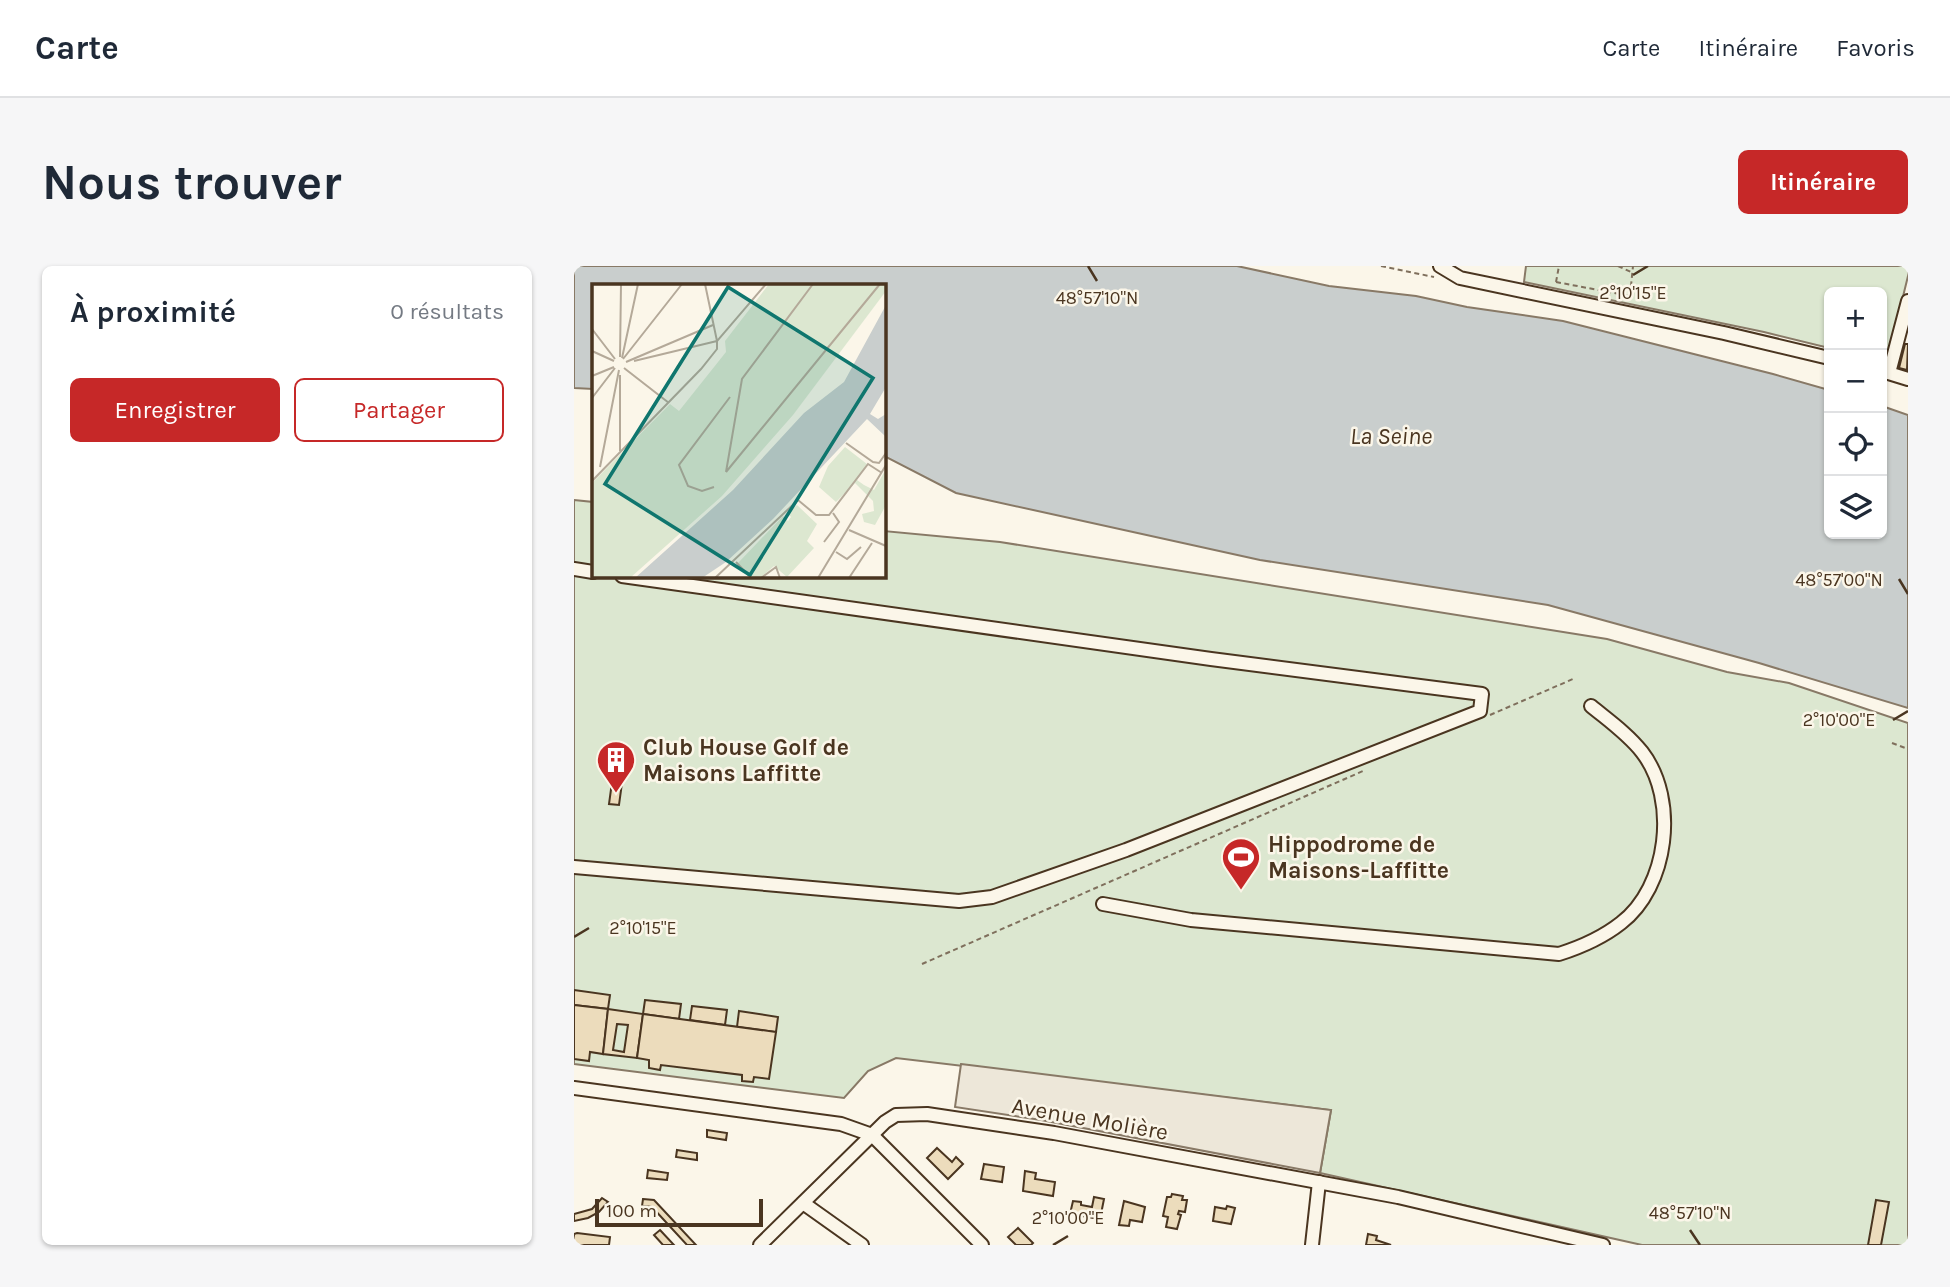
<!DOCTYPE html>
<html lang="fr">
<meta charset="utf-8">
<style>
:root{--surface:#fff;--page:#f6f6f7;--text:#1f2937;--muted:#747a83;--line:#e0e1e3;--accent:#c62828}
body{margin:0;font-family:Karla,sans-serif;background:var(--page);color:var(--text)}
.controls{position:absolute;right:21px;top:21px;display:grid;overflow:hidden;border-radius:10px;box-shadow:0 2px 5px #0004}
.controls button{width:63px;height:63px;display:grid;place-items:center;padding:0;border:0;border-bottom:2px solid var(--line);background:var(--surface);color:var(--text);font:35px sans-serif}
.scale{position:absolute;left:21px;bottom:18px;width:168px;box-sizing:border-box;padding-left:7px;border:4px solid #4a3520;border-top:0;font-size:19px;line-height:24px;white-space:nowrap;color:#4a3520;-webkit-text-stroke:5px #fbf6e9;paint-order:stroke}
.list{margin:0;padding:0;list-style:none}
h2{display:flex;justify-content:space-between;align-items:center;height:91px;margin:0;padding:0 28px;font-size:30px}
h2 small{font-size:23px;font-weight:400;color:var(--muted)}
.actions{display:flex;gap:14px;padding:21px 28px}
.actions a{flex:1;padding:16px 0;border:2px solid var(--accent);border-radius:10px;text-align:center;font-size:24px;color:var(--accent)}
.actions .main{background:var(--accent);color:#fff}
.icon{flex:none;width:38px;height:38px;fill:none;stroke:currentColor;stroke-width:2;stroke-linecap:round;stroke-linejoin:round}
.map{position:relative;flex:none;width:1334px;height:979px;overflow:hidden;border-radius:10px}
header{display:flex;align-items:center;gap:42px;box-sizing:border-box;height:98px;padding:0 35px;background:var(--surface);border-bottom:2px solid var(--line)}
header strong{font-size:33px}
nav{display:flex;gap:38px;margin-inline-start:auto;font-size:24px}
.intro{display:flex;align-items:center;justify-content:space-between;box-sizing:border-box;height:168px;padding:0 42px}
h1{margin:0;font-size:49px}
.button{padding:18px 32px;border-radius:10px;background:var(--accent);color:#fff;font-size:24px;font-weight:700}
main{display:flex;gap:42px;padding:0 42px}
aside{flex:1;background:var(--surface);border-radius:10px;box-shadow:0 2px 5px #0004}
.map>svg:first-child{display:block}
</style>
<header>
<strong>Carte</strong>
<nav><a>Carte</a><a>Itinéraire</a><a>Favoris</a></nav>
</header>
<div class="intro"><h1>Nous trouver</h1><a class="button">Itinéraire</a></div>
<main>
<aside>
<h2>À proximité<small>0 résultats</small></h2>
<ul class="list">
</ul>
<div class="actions"><a class="main">Enregistrer</a><a>Partager</a></div>
</aside>
<div class="map">
<svg width="1334" height="979" viewBox="0 0 1334 979">
<rect width="100%" height="100%" fill="#fbf6e9"/>
<g fill="#dce7d0" stroke="#887966" stroke-width="2">
<polygon points="952,0 1334,0 1334,10 1313,96 1308,94 1308,26 1255,26 1255,82 1190,66 950,16"/>
<polygon points="0,234 19,236 19,310 310,310 310,265 426,276 1033,373 1153,406 1215,417 1334,457 1334,979 1068,979 746,907 757,844 322,792 294,805 270,832 0,798"/>
</g>
<polygon fill="#ede7d9" stroke="#887966" stroke-width="2" points="387,798 757,844 746,907 467,854 381,841"/>
<polygon fill="#c9cecd" stroke="#887966" stroke-width="2" points="0,0 663,0 755,20 842,30 893,41 989,55 1199,108 1255,124 1255,268 1308,268 1308,140 1334,149 1334,442 1185,397 974,339 686,294 382,227 310,190 310,19 19,19 19,123 0,122"/>
<g fill="#ecdcbc" stroke="#4a3520" stroke-width="2" fill-rule="evenodd">
<polygon points="1331,78 1334,78 1333,104 1325,102"/>
<polygon points="38,516 48,517 45,539 35,538"/>
<polygon points="0,724 36,729 34,743 0,739"/>
<polygon points="71,734 107,738 105,753 69,748"/>
<polygon points="0,739 34,743 29,788 16,786 15,795 0,793"/>
<polygon points="118,740 153,744 151,759 116,754"/>
<path d="M 34,743 L 69,748 L 63,792 L 29,788 ZM 43,758 L 54,759 L 50,786 L 39,784 Z"/>
<polygon points="165,745 204,751 202,766 163,761"/>
<polygon points="69,748 202,766 195,813 180,811 179,816 168,815 168,809 87,799 86,804 75,802 75,794 63,792"/>
<polygon points="133,864 153,867 152,874 133,871"/>
<polygon points="363,882 378,896 382,891 389,898 374,913 353,892"/>
<polygon points="103,884 123,887 123,894 102,891"/>
<polygon points="410,898 430,901 428,916 407,913"/>
<polygon points="74,904 94,907 93,914 73,912"/>
<polygon points="451,905 462,907 461,913 481,916 479,930 449,925"/>
<polygon points="598,928 609,930 608,934 613,934 611,946 605,945 604,948 607,949 603,963 592,961 594,951 589,950 593,931 597,931"/>
<polygon points="520,931 530,933 526,953 496,948 499,935 507,936 507,939 518,941"/>
<polygon points="28,932 34,936 25,946 14,952 0,955 0,948 18,943"/>
<polygon points="69,933 80,934 122,979 113,979 78,941 68,940"/>
<polygon points="1302,934 1315,936 1307,979 1294,979"/>
<polygon points="550,935 571,941 568,956 556,954 555,960 545,959"/>
<polygon points="653,940 661,942 657,958 639,955 641,941 652,943"/>
<polygon points="444,962 459,977 457,979 442,979 434,971"/>
<polygon points="86,964 100,979 89,979 80,969"/>
<polygon points="3,967 36,971 35,979 0,979 0,968"/>
<polygon points="794,968 803,970 802,974 817,979 792,979"/>
</g>
<g fill="none" stroke-linecap="round" stroke-linejoin="round">
<g stroke="#4a3520" stroke-width="16">
<g id="minor">
<polyline points="866,0 886,12 1150,67 1255,92"/>
<polyline points="1308,105 1334,113"/>
<polyline points="1315,107 1334,35"/>
<polyline points="0,303 19,306"/>
<polyline points="0,601 385,635 418,631 552,584 906,445 908,428 637,393 48,310"/>
<path d="M 529,638 L 617,654 L 985,688 C 1007,681 1028,672 1047,657 C 1094,621 1105,534 1068,486 C 1054,468 1034,454 1017,440"/>
<polyline points="0,822 267,858 298,869 408,979"/>
<polyline points="229,937 288,979"/>
<polyline points="186,979 311,856 322,849 353,848 480,867 824,931 1029,979"/>
<polyline points="738,979 745,916"/>
</g>
</g>
<g stroke="#7f6f5c" stroke-width="2" stroke-dasharray="5 3.5" stroke-linecap="butt">
<polyline points="807,0 860,11"/>
<polyline points="1044,0 1057,6"/>
<polyline points="982,16 1056,30 1059,0"/>
<polyline points="982,16 985,0"/>
<polyline points="916,449 999,413"/>
<polyline points="1318,477 1334,483"/>
<polyline points="348,698 789,505"/>
</g>
<use href="#minor" stroke="#fbf6e9" stroke-width="12"/>
</g>
<path fill="none" stroke="#4a3520" stroke-width="2.5" d="M 514,0 L 523,15M 1059,9 L 1074,0M 1325,313 L 1334,328M 1319,454 L 1334,445M 0,671 L 15,662M 1116,964 L 1126,979M 479,979 L 494,970"/>
<defs>
<g id="building-pin" transform="scale(2.0125)"><path d="M0 17L-7.5 6A9.5 9.5 0 1 1 7.5 6Z" fill="#c62828" stroke="#fbf6e9"/><path d="M-4-6H4V6H1V3H-1V6H-4ZM-2.5-4.3h1.7v1.8h-1.7ZM.8-4.3h1.7v1.8H.8ZM-2.5-1h1.7V.8h-1.7ZM.8-1h1.7V.8H.8Z" fill="#fff"/></g>
<g id="stadium-pin" transform="scale(2.0125)"><path d="M0 17L-7.5 6A9.5 9.5 0 1 1 7.5 6Z" fill="#c62828" stroke="#fbf6e9"/><path d="M0-5a6.5 5 0 1 0 0 10a6.5 5 0 1 0 0-10ZM-3.5-1.8h7v3.6h-7Z" fill="#fff"/></g>
</defs>
<g fill-rule="evenodd">
<use href="#building-pin" x="42" y="494"/>
<use href="#stadium-pin" x="667" y="591"/>
</g>
<g text-anchor="middle" dominant-baseline="central" stroke-width="5" stroke-linejoin="round" paint-order="stroke">
<g font-size="23" font-weight="bold" fill="#4a3520" stroke="#fbf6e9" text-anchor="start">
<text x="69" y="481">Club House Golf de<tspan x="69" dy="26">Maisons Laffitte</tspan></text>
<text x="694" y="578">Hippodrome de<tspan x="694" dy="26">Maisons-Laffitte</tspan></text>
</g>
<g font-size="23" fill="#4a3520" stroke="#fbf6e9">
<text transform="translate(516 853) rotate(10)">Avenue Molière</text>
</g>
<g font-size="24" font-style="italic" fill="#4a3520" stroke="#fbf6e9">
<text x="817" y="170">La Seine</text>
</g>
</g>
<g transform="translate(18 18)">
<rect width="294" height="294" fill="#fbf6e9"/>
<path d="M 177,0 L 294,0 L 294,7 L 201,131 L 130,212 L 38,294 L 0,294 L 0,199 L 78,120 L 87,127 L 134,68 L 133,57 ZM 253,163 L 275,180 L 265,196 L 272,201 L 282,206 L 294,185 L 294,221 L 283,241 L 272,238 L 270,230 L 282,227 L 281,217 L 263,199 L 244,218 L 227,203 L 236,182 ZM 205,221 L 225,240 L 215,257 L 222,264 L 195,293 L 182,282 L 168,294 L 159,293 L 146,279 L 191,232 L 196,237 L 199,233 L 195,229 Z" fill="#dce7d0"/>
<path d="M 294,21 L 294,103 L 278,130 L 286,135 L 294,130 L 293,152 L 275,135 L 181,235 L 134,278 L 110,294 L 43,294 L 141,206 L 212,129 L 252,98 Z" fill="#c9cecd"/>
<path fill="none" stroke="#b4a999" stroke-width="2" d="M 113,0 L 125,57M 0,45 L 23,75M 0,67 L 22,77M 28,73 L 29,0M 30,74 L 46,0M 31,75 L 90,0M 42,77 L 125,57M 34,78 L 121,41M 32,84 L 77,119M 28,91 L 28,167M 0,92 L 22,83M 0,114 L 23,84M 254,159 L 281,178 L 287,179 L 294,169M 8,183 L 27,86M 134,188 L 288,0M 134,188 L 150,95 L 221,0M 0,197 L 109,85 L 125,65 L 125,57 L 174,0M 122,203 L 110,207 L 96,202 L 87,181 L 138,113M 257,246 L 294,262M 232,258 L 247,238 L 241,229M 244,268 L 255,275 L 269,263M 144,278 L 159,294M 123,294 L 206,216 L 224,231 L 237,231 L 276,180 L 290,189M 169,294 L 184,283 L 188,294M 226,294 L 294,181M 257,294 L 280,259"/>
<path fill="#0f766e" fill-opacity="0.15" stroke="#0f766e" stroke-width="3.5" d="M 136,3 L 281,94 L 158,291 L 13,200 Z"/>
<rect width="294" height="294" fill="none" stroke="#4a3520" stroke-width="3.5"/>
</g>
<g font-size="18" text-anchor="middle" fill="#4a3520" stroke="#fbf6e9" stroke-width="5" stroke-linejoin="round" paint-order="stroke">
<text x="1059" y="33">2°10'15"E</text>
<text x="523" y="38">48°57'10"N</text>
<text x="1265" y="320">48°57'00"N</text>
<text x="1265" y="460">2°10'00"E</text>
<text x="69" y="668">2°10'15"E</text>
<text x="1116" y="953">48°57'10"N</text>
<text x="494" y="958">2°10'00"E</text>
</g>
</svg>
<div class="controls">
<button>+</button>
<button>−</button>
<button><svg class="icon" aria-label="locate" viewBox="0 0 24 24"><circle cx="12" cy="12" r="6"/><path d="M12 2v4M12 18v4M2 12h4M18 12h4"/></svg></button>
<button><svg class="icon" aria-label="layers" viewBox="0 0 24 24"><path d="M12 4l9 5-9 5-9-5zM3 14l9 5 9-5"/></svg></button>
</div>
<div class="scale">100 m</div>
</div>
</main>
